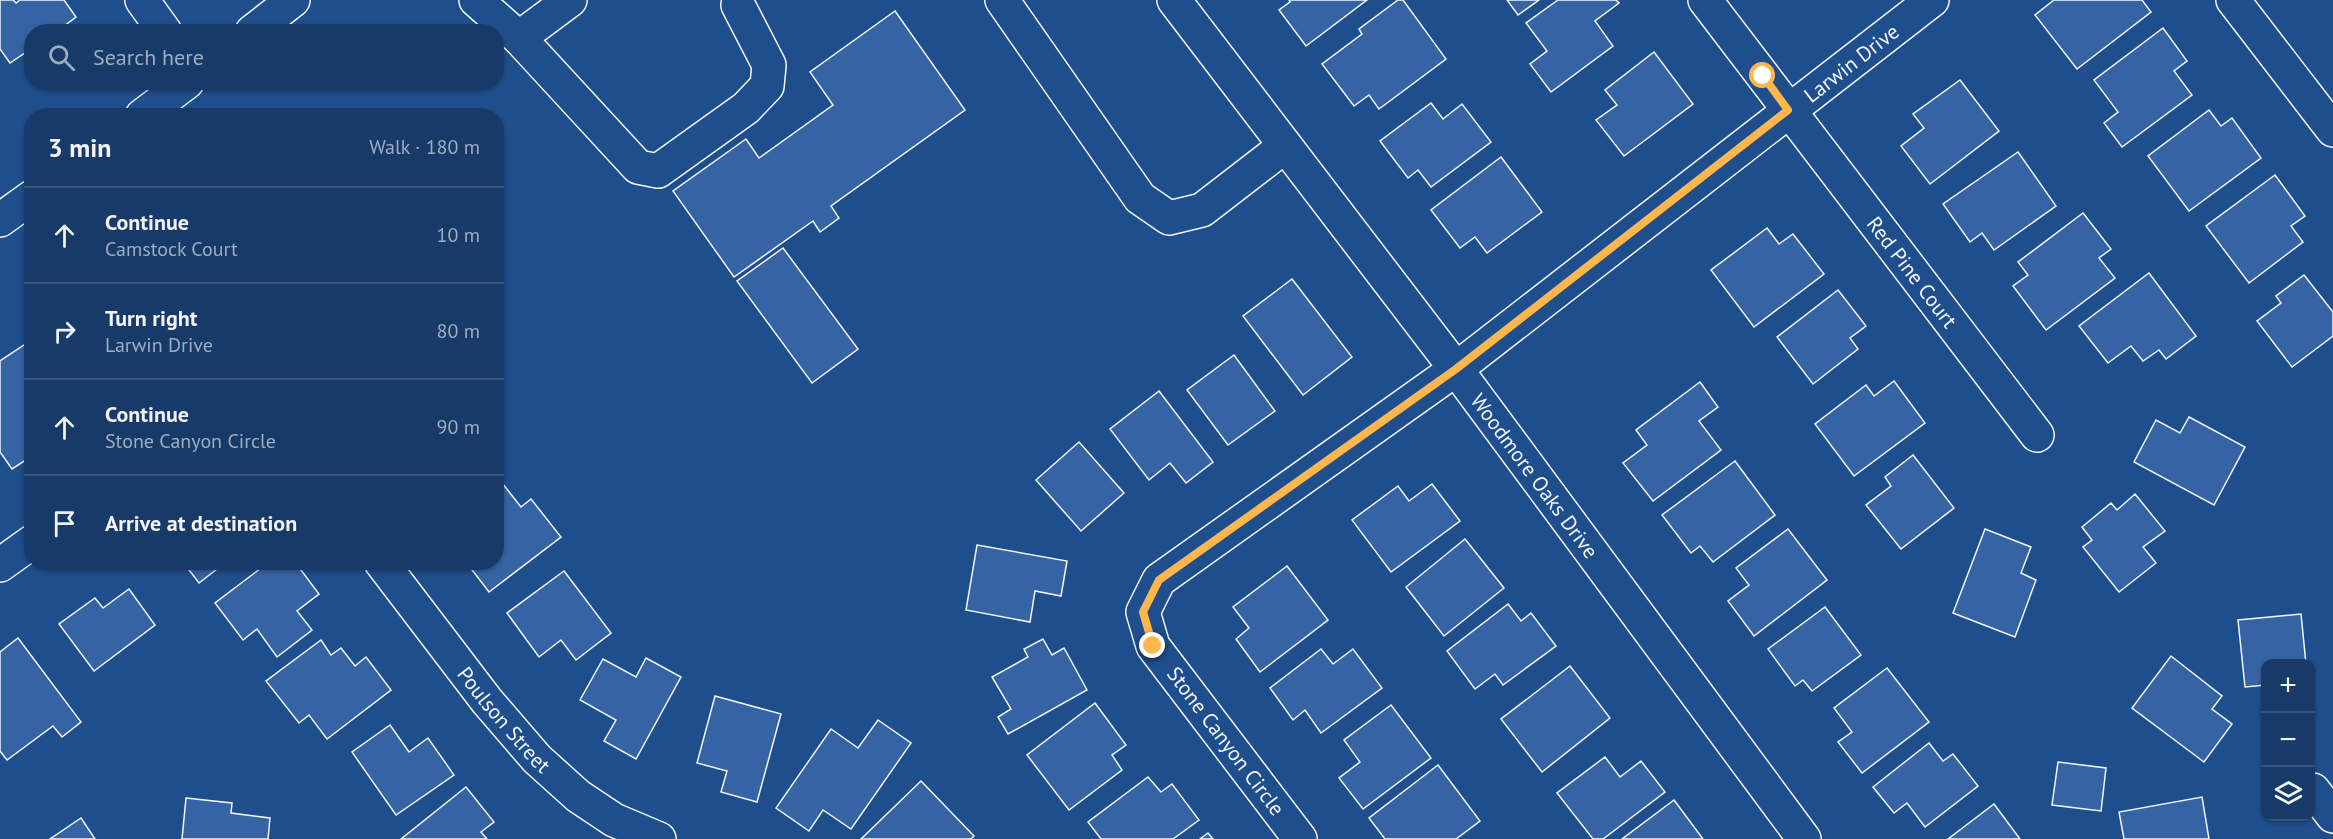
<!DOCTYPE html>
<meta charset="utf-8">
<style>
:root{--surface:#173a69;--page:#244571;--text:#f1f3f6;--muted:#9eadc0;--line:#36547d}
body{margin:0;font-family:"PT Sans",sans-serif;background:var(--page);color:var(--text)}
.controls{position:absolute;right:18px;bottom:18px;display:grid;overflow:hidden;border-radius:12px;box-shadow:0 2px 4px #0004}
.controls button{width:54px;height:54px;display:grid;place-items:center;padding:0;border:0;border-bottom:2px solid var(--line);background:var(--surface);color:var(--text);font:30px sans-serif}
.stop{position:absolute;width:18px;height:18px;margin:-14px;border:4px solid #ffb74d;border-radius:50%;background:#fff}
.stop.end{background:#ffb74d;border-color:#fff;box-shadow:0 2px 6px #0008}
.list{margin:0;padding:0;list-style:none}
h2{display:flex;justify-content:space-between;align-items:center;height:78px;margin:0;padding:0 24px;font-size:26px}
h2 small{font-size:20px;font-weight:400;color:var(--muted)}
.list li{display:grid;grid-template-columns:39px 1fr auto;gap:18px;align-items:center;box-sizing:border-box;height:96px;padding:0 24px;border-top:2px solid var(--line)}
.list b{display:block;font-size:22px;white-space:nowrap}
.list p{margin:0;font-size:20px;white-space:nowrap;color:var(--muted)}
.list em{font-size:20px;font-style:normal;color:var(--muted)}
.icon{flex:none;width:33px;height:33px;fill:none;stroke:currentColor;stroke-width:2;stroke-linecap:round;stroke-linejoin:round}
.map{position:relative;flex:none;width:2333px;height:839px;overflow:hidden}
.search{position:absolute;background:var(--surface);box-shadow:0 2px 4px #0004;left:24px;top:24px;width:480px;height:66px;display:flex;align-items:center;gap:15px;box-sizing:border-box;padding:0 21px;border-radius:24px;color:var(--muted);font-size:22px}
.panel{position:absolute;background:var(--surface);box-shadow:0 2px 4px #0004;left:24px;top:108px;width:480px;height:462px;border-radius:24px}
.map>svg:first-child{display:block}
</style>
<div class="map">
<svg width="2333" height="839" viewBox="0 0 2333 839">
<rect width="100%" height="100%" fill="#1f4e8c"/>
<g fill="#3563a3" stroke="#f2f6ff" stroke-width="1.5">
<polygon points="0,0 13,0 16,3 20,0 64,0 76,17 56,32 32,32 32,48 10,63 0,49"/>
<polygon points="1289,0 1367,0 1306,46 1279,10 1290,2"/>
<polygon points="1398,0 1403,0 1446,59 1379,109 1369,95 1354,106 1322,64 1362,34 1359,29"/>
<polygon points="1507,0 1539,0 1518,15"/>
<polygon points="1558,0 1616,0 1619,3 1595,21 1613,46 1551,92 1530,64 1547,51 1526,23"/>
<polygon points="2054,0 2142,0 2151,12 2077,69 2035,15"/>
<polygon points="895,11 965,110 831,206 839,218 820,232 813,221 734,277 673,191 746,139 759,158 833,105 810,72"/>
<polygon points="2163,28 2187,61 2174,71 2192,95 2122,147 2104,123 2118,112 2094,80"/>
<polygon points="1654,52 1693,104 1624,156 1596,120 1617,105 1605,90"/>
<polygon points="1960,80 1999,131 1930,184 1901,146 1924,128 1913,114"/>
<polygon points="1431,103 1443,119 1462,104 1491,142 1431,187 1418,170 1408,178 1380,141"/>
<polygon points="2209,110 2221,126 2232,118 2261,158 2189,211 2148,156"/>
<polygon points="2018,152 2056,206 1994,250 1982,233 1970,242 1943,204"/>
<polygon points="1501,157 1542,212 1487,253 1475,237 1460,248 1431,210"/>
<polygon points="2275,175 2305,216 2291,226 2303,242 2249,283 2206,226"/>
<polygon points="2083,213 2111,249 2099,258 2115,278 2046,330 2013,286 2028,275 2018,262"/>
<polygon points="1767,228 1779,244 1793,234 1824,274 1754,327 1711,270"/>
<polygon points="783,248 858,349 812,383 737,281"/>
<polygon points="2149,273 2196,336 2166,359 2159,350 2143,361 2131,346 2108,363 2079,326"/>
<polygon points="2304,275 2333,312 2333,336 2292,367 2257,321 2281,303 2276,296"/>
<polygon points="1292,279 1352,357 1303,395 1243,316"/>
<polygon points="1838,290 1866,326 1850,338 1858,349 1813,384 1777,337"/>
<polygon points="24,345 32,355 32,420 27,423 32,429 32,456 12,469 0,452 0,361"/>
<polygon points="1234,355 1275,411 1228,445 1187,390"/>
<polygon points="1894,381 1925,423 1854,476 1815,424 1866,385 1874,396"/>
<polygon points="1700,382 1718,407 1699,421 1721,450 1653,501 1623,463 1647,445 1636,430"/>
<polygon points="1159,391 1213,462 1186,483 1170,463 1149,480 1110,429"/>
<polygon points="2189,417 2245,447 2214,505 2134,462 2156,420 2180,433"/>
<polygon points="1079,442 1124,493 1081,531 1036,480"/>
<polygon points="1913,455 1954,508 1901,549 1866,505 1891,486 1885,477"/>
<polygon points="1735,461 1775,515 1713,562 1700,546 1691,553 1662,515"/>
<polygon points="499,479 521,507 531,499 561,537 489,592 466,562 496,562 496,481"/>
<polygon points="1432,484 1460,521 1391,572 1352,520 1398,486 1409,501"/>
<polygon points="2135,494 2165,531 2143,547 2156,563 2119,592 2083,547 2092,540 2082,527 2111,503 2117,510"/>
<polygon points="1788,529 1827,580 1754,636 1728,601 1749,585 1736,568"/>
<polygon points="1985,529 2031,547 2021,573 2036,580 2015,637 1953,613"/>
<polygon points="1465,539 1504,588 1444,636 1406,587"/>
<polygon points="977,545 1067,561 1061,596 1035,591 1030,622 966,610"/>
<polygon points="183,562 226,562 199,583"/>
<polygon points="269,562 295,562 319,594 297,611 312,630 277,657 257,629 243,640 215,603"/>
<polygon points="1287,566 1328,620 1260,672 1236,639 1249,628 1233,607"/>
<polygon points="564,571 611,633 576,660 561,640 539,657 507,613"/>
<polygon points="129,589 155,625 94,671 59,624 95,598 103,608"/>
<polygon points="1508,604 1521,621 1531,613 1556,646 1503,685 1495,674 1475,689 1447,651"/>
<polygon points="1825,607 1861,655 1812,691 1803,680 1795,686 1768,649"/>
<polygon points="2301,614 2306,664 2266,664 2266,685 2245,687 2238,620"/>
<polygon points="18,638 81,722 62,737 53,726 7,760 0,751 0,652"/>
<polygon points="1043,639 1052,655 1064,648 1087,690 1008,734 998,717 1011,709 992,677 1028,657 1024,649"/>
<polygon points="321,640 331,655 341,648 355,666 366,657 391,690 327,739 309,715 299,723 266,681"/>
<polygon points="1321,649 1333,664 1353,649 1382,688 1321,733 1305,710 1293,720 1270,688"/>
<polygon points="2171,656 2222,696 2212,709 2232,724 2204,762 2132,708"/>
<polygon points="646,658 681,677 636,759 604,741 616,720 580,700 603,659 636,677"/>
<polygon points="1570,666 1610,718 1542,772 1501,719"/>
<polygon points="1887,668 1929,722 1862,773 1838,742 1852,732 1834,708"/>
<polygon points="715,696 781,714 757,802 721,792 727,771 697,763"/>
<polygon points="1095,703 1126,745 1112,755 1122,770 1069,810 1027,755"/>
<polygon points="1391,705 1431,758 1363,809 1339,778 1360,762 1344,740"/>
<polygon points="878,720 911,743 851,829 823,810 809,831 776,808 831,729 858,748"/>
<polygon points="390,725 409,752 428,738 454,775 396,815 352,752"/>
<polygon points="1929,743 1943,761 1953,754 1978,786 1925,827 1907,803 1894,813 1873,787"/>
<polygon points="1605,757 1620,777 1641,761 1665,792 1603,839 1593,839 1557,793"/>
<polygon points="2058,762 2106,768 2101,811 2052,805"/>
<polygon points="1438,765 1480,821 1456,839 1385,839 1369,818"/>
<polygon points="1148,777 1161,792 1172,784 1199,820 1173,839 1101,839 1088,822"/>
<polygon points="921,781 974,836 971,839 861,839"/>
<polygon points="466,787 494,822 481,832 487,839 401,839"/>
<polygon points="2202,797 2209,839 2124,839 2119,812"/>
<polygon points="186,798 232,803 231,813 270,818 268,839 182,839"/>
<polygon points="1674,800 1703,839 1622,839"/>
<polygon points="1994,804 2020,839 1948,839"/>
<polygon points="81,818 95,839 50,839"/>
<polygon points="1208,833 1213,839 1200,839"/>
</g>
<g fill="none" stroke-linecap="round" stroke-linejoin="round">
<g stroke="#f2f6ff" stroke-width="36">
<g id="minor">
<polyline points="142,0 165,32"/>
<polyline points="476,0 519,38 638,167 658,171 746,108 767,86 769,65 738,5"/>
<polyline points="1002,0 1140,198 1169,218 1202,210 1285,146"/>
<path id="s1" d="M 1174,0 L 1456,369 L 1804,839"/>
<path id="s2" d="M 1705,0 L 2037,435"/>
<polyline points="2233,0 2333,130"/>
<polyline points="519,38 570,0"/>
<path id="s3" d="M 381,562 L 487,701 L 537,759 L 578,796 L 614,820 L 659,839"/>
<polyline points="0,565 32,542"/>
<polyline points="2313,790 2333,816"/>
<path id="s4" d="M 1300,839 L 1153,646 L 1143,612 L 1159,580 L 1456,369 L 1932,0"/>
</g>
</g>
<g stroke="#f2f6ff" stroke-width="36">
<g id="major">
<polyline points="252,32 293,0"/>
<polyline points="142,116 187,82"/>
<polyline points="0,220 32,197"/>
</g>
</g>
<use href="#minor" stroke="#1f4e8c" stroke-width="33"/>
<use href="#major" stroke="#1f4e8c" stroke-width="33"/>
</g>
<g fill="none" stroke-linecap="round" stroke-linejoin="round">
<polyline stroke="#ffb74d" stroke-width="8" points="1153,646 1143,612 1159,580 1456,369 1788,110 1763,76"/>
</g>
<g text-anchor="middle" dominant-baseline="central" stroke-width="4.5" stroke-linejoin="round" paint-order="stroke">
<g font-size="21" fill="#f2f6ff" stroke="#1f4e8c">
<text stroke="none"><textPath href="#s4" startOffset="1178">Larwin Drive</textPath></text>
<text stroke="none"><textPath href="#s2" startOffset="342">Red Pine Court</textPath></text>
<text stroke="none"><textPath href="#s1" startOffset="597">Woodmore Oaks Drive</textPath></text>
<text stroke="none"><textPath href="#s3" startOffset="200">Poulson Street</textPath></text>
<text transform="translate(1226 741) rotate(53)">Stone Canyon Circle</text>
</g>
</g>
</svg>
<div class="controls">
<button>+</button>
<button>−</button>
<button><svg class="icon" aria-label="layers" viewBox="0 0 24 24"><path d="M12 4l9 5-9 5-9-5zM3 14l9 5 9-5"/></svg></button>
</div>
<div class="stop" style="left:1763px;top:76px"></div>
<div class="stop end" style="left:1153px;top:646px"></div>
<div class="search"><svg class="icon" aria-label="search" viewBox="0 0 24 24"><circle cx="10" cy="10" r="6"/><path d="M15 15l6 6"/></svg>Search here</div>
<section class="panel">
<h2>3 min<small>Walk · 180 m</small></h2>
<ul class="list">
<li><svg class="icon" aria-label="ahead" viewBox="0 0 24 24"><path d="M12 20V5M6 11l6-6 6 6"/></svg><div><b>Continue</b><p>Camstock Court</p></div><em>10 m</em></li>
<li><svg class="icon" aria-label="right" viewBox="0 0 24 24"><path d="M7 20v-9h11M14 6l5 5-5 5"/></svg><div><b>Turn right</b><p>Larwin Drive</p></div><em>80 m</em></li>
<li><svg class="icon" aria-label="ahead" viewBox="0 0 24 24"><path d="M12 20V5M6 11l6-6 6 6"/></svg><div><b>Continue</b><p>Stone Canyon Circle</p></div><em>90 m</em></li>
<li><svg class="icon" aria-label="arrive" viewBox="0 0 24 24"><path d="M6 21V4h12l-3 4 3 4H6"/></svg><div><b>Arrive at destination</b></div></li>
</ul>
</section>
</div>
